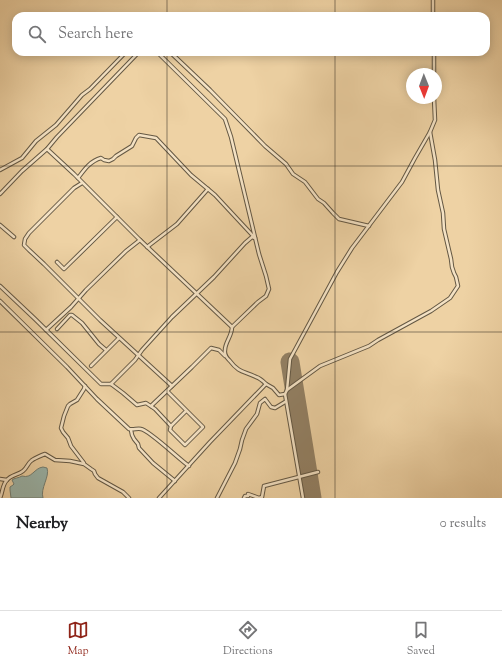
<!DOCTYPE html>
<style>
:root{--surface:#fff;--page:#f6f6f6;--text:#202124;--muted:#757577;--line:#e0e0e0;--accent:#8f2418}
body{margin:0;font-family:"Sorts Mill Goudy",serif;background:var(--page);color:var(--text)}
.compass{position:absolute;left:406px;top:68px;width:36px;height:36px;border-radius:50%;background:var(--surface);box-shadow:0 2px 10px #0003;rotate:179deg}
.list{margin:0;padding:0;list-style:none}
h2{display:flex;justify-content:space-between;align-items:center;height:52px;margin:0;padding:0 16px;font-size:17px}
h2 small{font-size:13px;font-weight:400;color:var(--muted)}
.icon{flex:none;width:22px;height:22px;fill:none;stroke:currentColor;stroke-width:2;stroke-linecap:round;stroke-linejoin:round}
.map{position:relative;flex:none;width:502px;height:498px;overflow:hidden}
.search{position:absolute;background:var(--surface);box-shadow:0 2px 10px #0003;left:12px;right:12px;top:12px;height:44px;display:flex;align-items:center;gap:10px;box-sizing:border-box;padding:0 14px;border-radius:12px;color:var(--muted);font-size:15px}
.sheet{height:112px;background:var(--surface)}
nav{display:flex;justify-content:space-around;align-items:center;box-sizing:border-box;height:56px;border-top:1px solid var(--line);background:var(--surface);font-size:11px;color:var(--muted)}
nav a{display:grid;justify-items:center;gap:2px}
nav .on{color:var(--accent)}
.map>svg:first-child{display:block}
</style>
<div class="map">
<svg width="502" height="498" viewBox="0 0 502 498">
<rect width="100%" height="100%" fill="#eed2a4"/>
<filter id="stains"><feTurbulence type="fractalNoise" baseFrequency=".005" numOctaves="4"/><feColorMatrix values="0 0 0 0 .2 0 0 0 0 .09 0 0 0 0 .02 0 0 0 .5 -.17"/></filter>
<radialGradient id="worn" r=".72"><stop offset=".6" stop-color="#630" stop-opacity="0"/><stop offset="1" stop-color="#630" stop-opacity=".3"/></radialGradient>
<path fill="#9bb6ac" stroke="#738076" d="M 43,467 L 47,468 C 50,477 40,488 43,498 L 11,498 L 10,490 L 10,487 L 13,485 L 14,484 L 12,480 C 14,478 19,478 22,476 C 32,479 34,468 43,467 Z"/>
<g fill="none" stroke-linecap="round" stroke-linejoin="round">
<polyline stroke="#928064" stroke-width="19" points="290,362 312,498"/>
<g stroke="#645844" stroke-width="4.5">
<g id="street">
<polyline points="433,16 433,0"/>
<polyline points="157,52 225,119 231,137 259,254 266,276 269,289 266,296 258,302 232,327"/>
<polyline points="170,52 210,90 265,146 286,164 293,174 305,182 318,199 324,203 333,213 339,219 369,226"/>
<polyline points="434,52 434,74"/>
<path d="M 47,149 L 74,174 L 140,240 L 232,327 C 232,336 225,342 225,350 C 224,355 227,358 230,361 C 239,373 244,371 256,377 C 260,378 263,381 266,384"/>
<polyline points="0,170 22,158 36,141 56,125 82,95 90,89 126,52"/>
<path d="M 78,178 C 84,170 90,161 101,158 L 104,160 L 109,161 L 113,159 L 116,156 L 132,146 L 136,138 L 139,135 L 156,138 L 191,175 L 215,195 L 255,238 L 252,237 L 245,243 L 214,277 L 172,317 L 142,350 L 135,360 L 111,384"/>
<polyline points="82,183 74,188 29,233 25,239 24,245 29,250 44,264 100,320 172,386"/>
<polyline points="0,194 22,171 47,149 57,137 139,52"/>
<polyline points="0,225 14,237"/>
<polyline points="147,247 177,224 208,189"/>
<polyline points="57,262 64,269 117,217"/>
<polyline points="0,286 35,319 101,384 111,384 123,393 137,405 146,403 155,409 171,426"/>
<path d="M 0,301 L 67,367 L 97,399 L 129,429 C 133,430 138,428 141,429 C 149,430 180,460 189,466"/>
<polyline points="57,329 70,315 72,315 82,323 99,344 106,350"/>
<polyline points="46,330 71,307 86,290 126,251 140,240"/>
<polyline points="91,366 119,338"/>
<polyline points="287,390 320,366 369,346 378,340 431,311 450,298 458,286 456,277 454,273 452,267 451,259 444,229 443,213 438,190 435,160 430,132"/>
<polyline points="167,391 203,427 185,445 170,430 171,426 186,411"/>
<polyline points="285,394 303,498"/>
<polyline points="151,406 192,367 211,348 219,350 225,356"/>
<polyline points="131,430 132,435 134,439 138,444 139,448 153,463 175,481"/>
<polyline points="84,463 71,446 68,438 63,432 61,428 64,416 68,406 70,404 77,400 84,389 85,386"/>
<polyline points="0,479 7,480"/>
<path d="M 0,498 C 3,492 2,485 7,480 C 11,475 18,475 23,471 C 27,468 28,463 31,461 C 33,459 42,455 45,454 L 55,460 L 70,461 L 84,464 L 91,469 L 94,471 L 95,474 L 98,478 L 123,492 L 129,498"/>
<polyline points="159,498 210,442 266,384 273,388 279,395 285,394 287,390 290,359 296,348 337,272 352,248 402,182 415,158 430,132 435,120 434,98"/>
<polyline points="217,498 235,463 240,449 242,440 246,429 257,414 260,403 265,399 271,407 275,408 285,402"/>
<polyline points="244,498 245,496 248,496 248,494 259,498 262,497 264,486 318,472"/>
</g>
</g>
<use href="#street" stroke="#f4e2c4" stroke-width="2.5"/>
</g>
<path fill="none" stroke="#362f24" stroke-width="1" stroke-opacity="0.55" d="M 167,0 L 167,16M 335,0 L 335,16M 167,52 L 167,498M 335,52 L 335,498M 0,166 L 502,166M 0,332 L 502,332"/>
<rect width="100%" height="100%" filter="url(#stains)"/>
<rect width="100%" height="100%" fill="url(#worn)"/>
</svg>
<svg class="compass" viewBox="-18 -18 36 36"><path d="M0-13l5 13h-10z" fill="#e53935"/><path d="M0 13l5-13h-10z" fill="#757577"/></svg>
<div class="search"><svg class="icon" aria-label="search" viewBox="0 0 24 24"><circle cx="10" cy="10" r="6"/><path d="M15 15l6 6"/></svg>Search here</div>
</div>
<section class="sheet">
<h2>Nearby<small>0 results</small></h2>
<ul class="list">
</ul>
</section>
<nav>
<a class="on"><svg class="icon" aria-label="map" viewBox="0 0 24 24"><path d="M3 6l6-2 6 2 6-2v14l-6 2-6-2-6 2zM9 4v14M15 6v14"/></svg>Map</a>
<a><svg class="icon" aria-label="directions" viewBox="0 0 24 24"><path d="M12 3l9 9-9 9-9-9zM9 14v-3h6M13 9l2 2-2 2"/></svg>Directions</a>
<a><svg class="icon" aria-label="saved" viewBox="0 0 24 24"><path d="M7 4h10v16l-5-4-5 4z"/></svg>Saved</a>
</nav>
